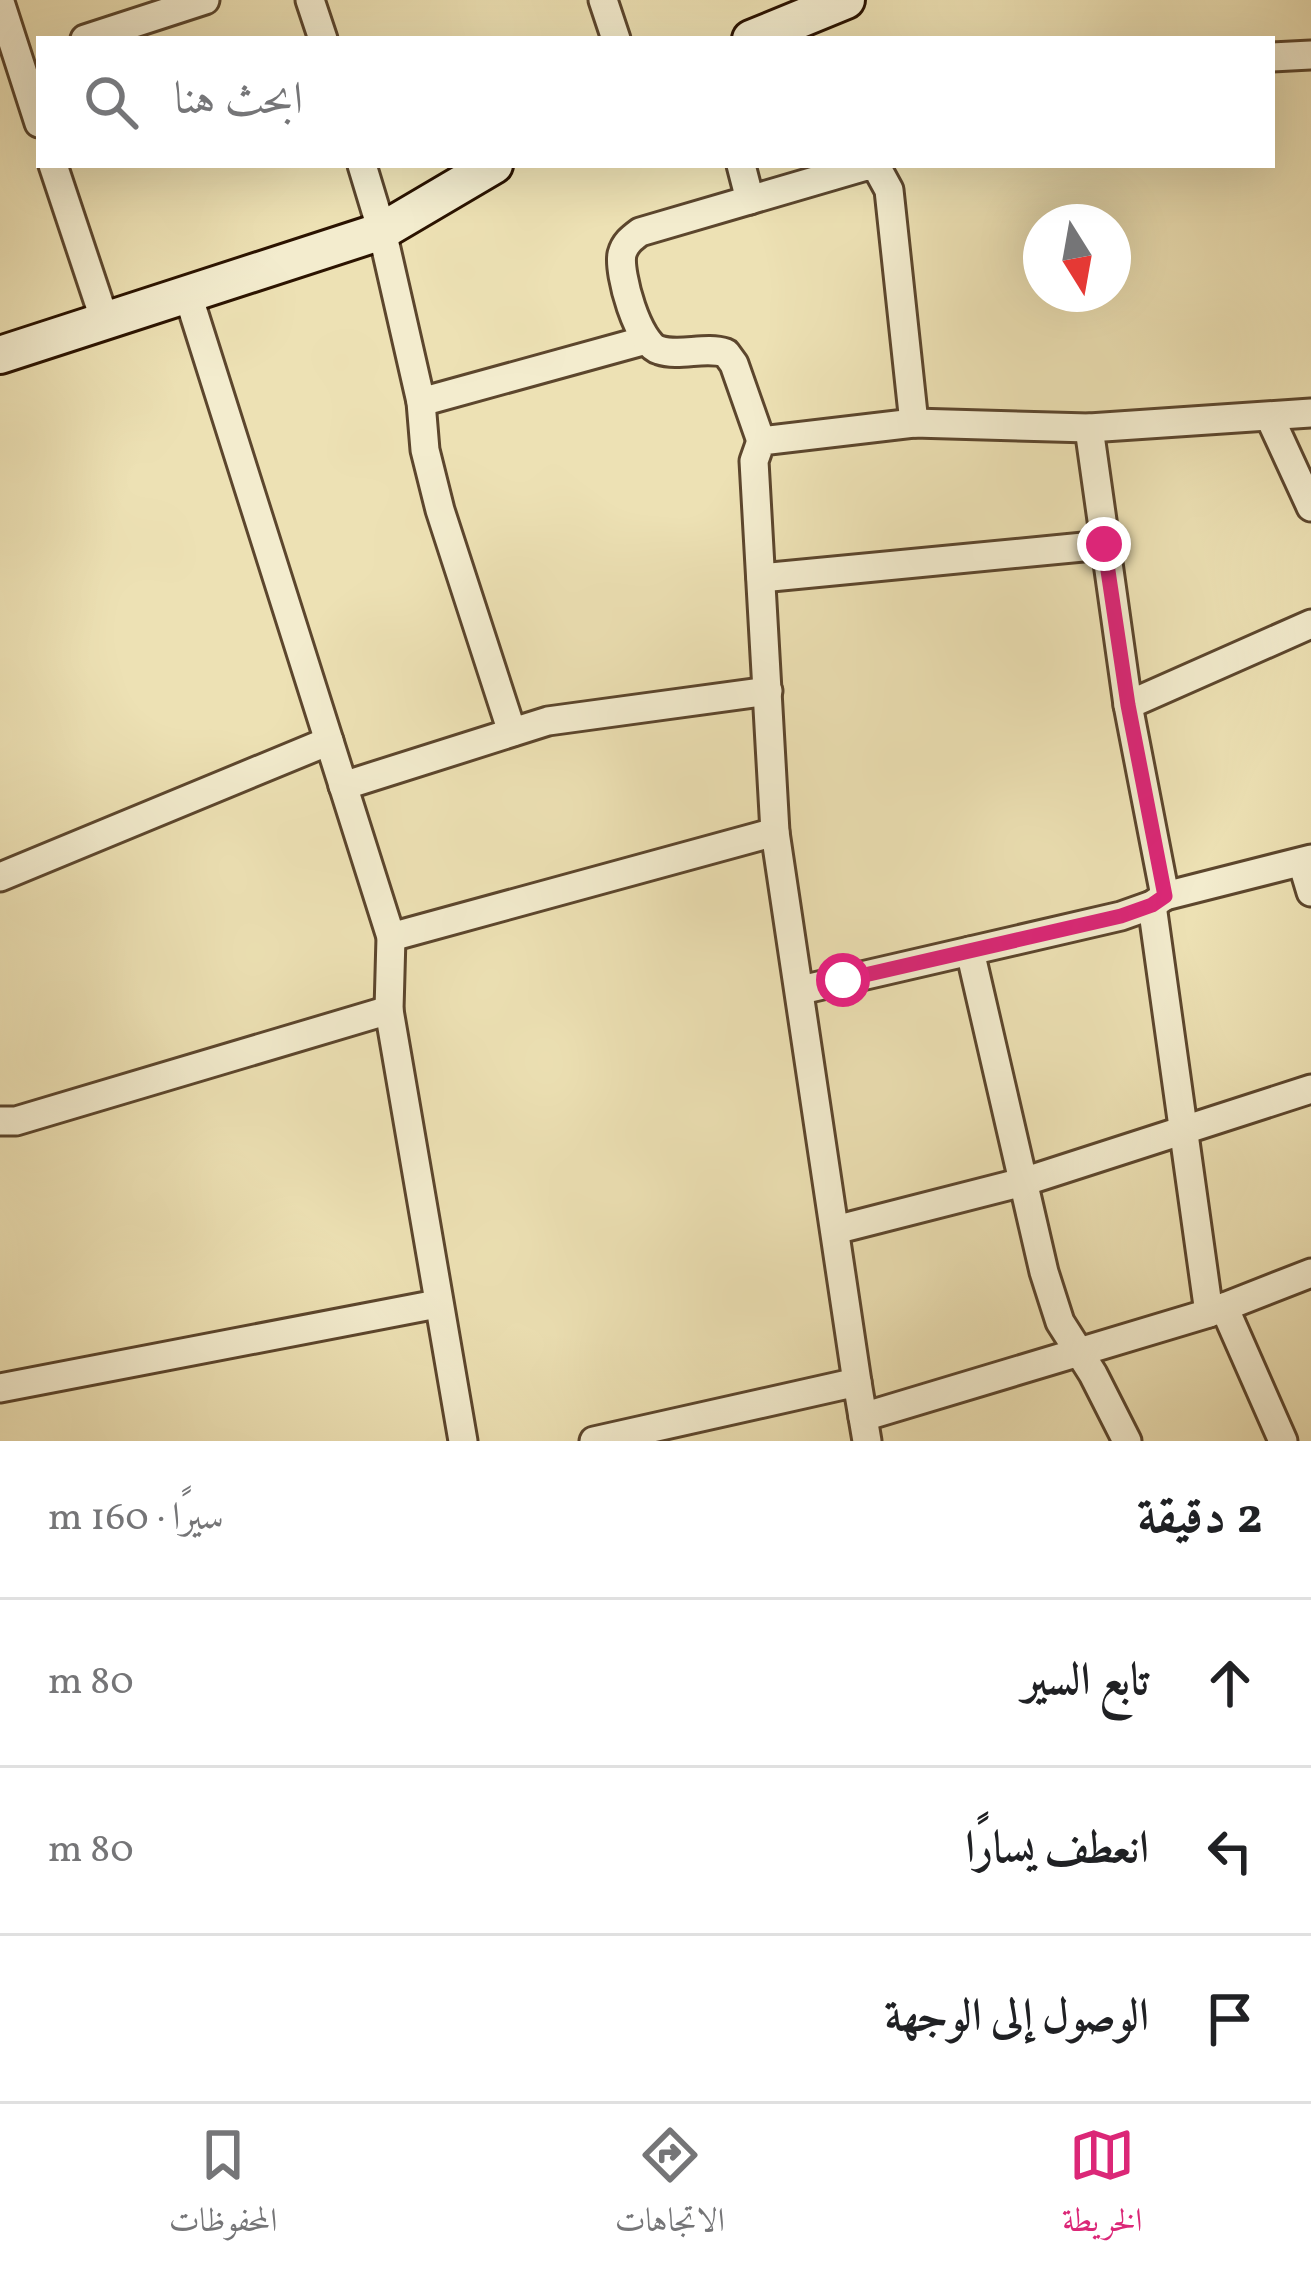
<!DOCTYPE html>
<html lang="ar">
<meta charset="utf-8">
<style>
:root{--surface:#fff;--page:#f2f2f2;--text:#202124;--muted:#757577;--line:#e0e0e0;--accent:#db2777}
body{margin:0;font-family:Vollkorn,Amiri,serif;background:var(--page);color:var(--text);direction:rtl}
.compass{position:absolute;left:1023px;top:204px;width:108px;height:108px;border-radius:50%;background:var(--surface);box-shadow:0 12px 48px #0002;rotate:169deg}
.stop{position:absolute;width:36px;height:36px;margin:-27px;border:9px solid #db2777;border-radius:50%;background:#fff}
.stop.end{background:#db2777;border-color:#fff;box-shadow:0 3px 12px #0008}
.list{margin:0;padding:0;list-style:none}
h2{display:flex;justify-content:space-between;align-items:center;height:156px;margin:0;padding:0 48px;font-size:51px}
h2 small{font-size:39px;font-weight:400;color:var(--muted)}
.list li{display:grid;grid-template-columns:78px 1fr auto;gap:36px;align-items:center;box-sizing:border-box;height:168px;padding:0 48px;border-top:3px solid var(--line)}
.list b{display:block;font-size:45px;white-space:nowrap}
.list em{font-size:39px;font-style:normal;color:var(--muted)}
.icon{flex:none;width:66px;height:66px;fill:none;stroke:currentColor;stroke-width:2;stroke-linecap:round;stroke-linejoin:round}
.map{position:relative;flex:none;width:1311px;height:1441px;overflow:hidden;direction:ltr}
.search{position:absolute;background:var(--surface);box-shadow:0 12px 48px #0002;left:36px;right:36px;top:36px;height:132px;display:flex;align-items:center;gap:30px;box-sizing:border-box;padding:0 42px;border-radius:0px;color:var(--muted);font-size:45px}
.sheet{height:660px;background:var(--surface)}
nav{display:flex;justify-content:space-around;align-items:center;box-sizing:border-box;height:168px;border-top:3px solid var(--line);background:var(--surface);font-size:33px;color:var(--muted)}
nav a{display:grid;justify-items:center;gap:6px}
nav .on{color:var(--accent)}
.map>svg:first-child{display:block}
</style>
<div class="map">
<svg width="1311" height="1441" viewBox="0 0 1311 1441">
<rect width="100%" height="100%" fill="#ede1b4"/>
<filter id="stains"><feTurbulence type="fractalNoise" baseFrequency=".00167" numOctaves="4"/><feColorMatrix values="0 0 0 0 .2 0 0 0 0 .09 0 0 0 0 .02 0 0 0 .5 -.17"/></filter>
<radialGradient id="worn" r=".72"><stop offset=".6" stop-color="#630" stop-opacity="0"/><stop offset="1" stop-color="#630" stop-opacity=".3"/></radialGradient>
<g fill="none" stroke-linecap="round" stroke-linejoin="round">
<g stroke="#5c462d" stroke-width="33">
<g id="street">
<polyline points="310,0 323,39"/>
<polyline points="603,0 616,39"/>
<polyline points="0,2 39,123"/>
<polyline points="85,39 205,0"/>
<polyline points="1272,57 1311,55"/>
<polyline points="53,165 104,318"/>
<polyline points="362,165 382,231 421,402 425,450 440,510 512,732"/>
<polyline points="741,165 750,200"/>
<polyline points="188,295 391,937 389,1010 463,1441"/>
<polyline points="421,402 646,340"/>
<polyline points="1270,418 1311,507"/>
<path d="M 761,441 L 734,364 L 726,353 C 705,346 680,357 659,350 C 638,344 618,273 622,254 C 625,243 632,238 640,232 L 866,166 L 877,168 L 889,190 L 914,423"/>
<polyline points="761,578 1104,545"/>
<polyline points="1128,705 1311,624"/>
<polyline points="343,786 548,721 768,691"/>
<polyline points="1302,862 1311,892"/>
<polyline points="0,877 329,741"/>
<polyline points="1165,896 1311,859"/>
<polyline points="1152,905 1209,1313"/>
<polyline points="391,937 775,832"/>
<polyline points="970,951 1044,1272 1060,1322 1093,1374 1127,1441"/>
<polyline points="801,990 1121,916 1152,905 1165,896 1128,705 1089,428"/>
<polyline points="0,1121 16,1121 389,1010"/>
<polyline points="835,1230 1023,1182 1311,1089"/>
<polyline points="1224,1307 1283,1441"/>
<polyline points="857,1382 775,832 754,461 761,441 914,423 1089,428 1311,413"/>
<polyline points="0,1388 437,1304"/>
<polyline points="863,1417 1209,1313 1311,1273"/>
<polyline points="594,1441 857,1382 867,1441"/>
</g>
</g>
<g stroke="#2b1300" stroke-width="42">
<g id="secondary">
<polyline points="751,39 846,0"/>
<polyline points="0,355 382,231 494,165"/>
</g>
</g>
<use href="#street" stroke="#f3ecce" stroke-width="27"/>
<use href="#secondary" stroke="#f3ecce" stroke-width="36"/>
</g>
<g fill="none" stroke-linecap="round" stroke-linejoin="round">
<polyline stroke="#db2777" stroke-width="15" points="843,980 1121,916 1152,905 1165,896 1128,705 1104,544"/>
</g>
<rect width="100%" height="100%" filter="url(#stains)"/>
<rect width="100%" height="100%" fill="url(#worn)"/>
</svg>
<svg class="compass" viewBox="-18 -18 36 36"><path d="M0-13l5 13h-10z" fill="#e53935"/><path d="M0 13l5-13h-10z" fill="#757577"/></svg>
<div class="stop" style="left:843px;top:980px"></div>
<div class="stop end" style="left:1104px;top:544px"></div>
<div class="search"><svg class="icon" aria-label="search" viewBox="0 0 24 24"><circle cx="10" cy="10" r="6"/><path d="M15 15l6 6"/></svg>ابحث هنا</div>
</div>
<section class="sheet">
<h2>2 دقيقة<small>سيرًا · 160 m</small></h2>
<ul class="list">
<li><svg class="icon" aria-label="ahead" viewBox="0 0 24 24"><path d="M12 20V5M6 11l6-6 6 6"/></svg><div><b>تابع السير</b></div><em>80 m</em></li>
<li><svg class="icon" aria-label="left" viewBox="0 0 24 24"><path d="M17 20v-9H6M10 6l-5 5 5 5"/></svg><div><b>انعطف يسارًا</b></div><em>80 m</em></li>
<li><svg class="icon" aria-label="arrive" viewBox="0 0 24 24"><path d="M6 21V4h12l-3 4 3 4H6"/></svg><div><b>الوصول إلى الوجهة</b></div></li>
</ul>
</section>
<nav>
<a class="on"><svg class="icon" aria-label="map" viewBox="0 0 24 24"><path d="M3 6l6-2 6 2 6-2v14l-6 2-6-2-6 2zM9 4v14M15 6v14"/></svg>الخريطة</a>
<a><svg class="icon" aria-label="directions" viewBox="0 0 24 24"><path d="M12 3l9 9-9 9-9-9zM9 14v-3h6M13 9l2 2-2 2"/></svg>الاتجاهات</a>
<a><svg class="icon" aria-label="saved" viewBox="0 0 24 24"><path d="M7 4h10v16l-5-4-5 4z"/></svg>المحفوظات</a>
</nav>
